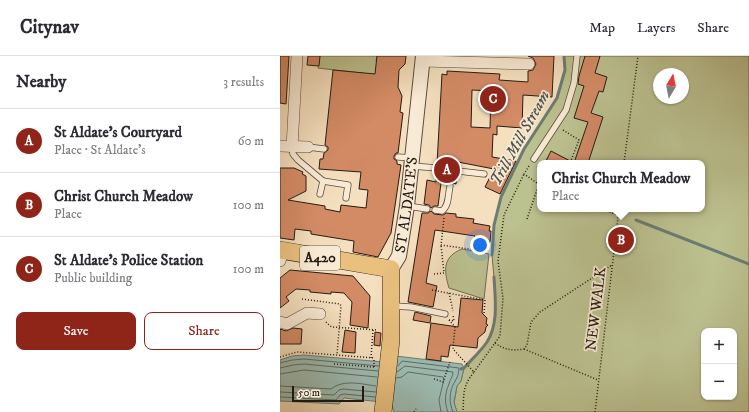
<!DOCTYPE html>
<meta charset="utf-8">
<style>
:root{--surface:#fff;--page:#f2f2f3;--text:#2b2b33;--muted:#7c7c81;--line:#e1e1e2;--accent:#8f2418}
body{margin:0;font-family:"IM FELL DW Pica",serif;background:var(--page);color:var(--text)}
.controls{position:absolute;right:12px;bottom:12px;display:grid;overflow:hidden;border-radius:8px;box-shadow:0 1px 3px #0004}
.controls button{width:36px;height:36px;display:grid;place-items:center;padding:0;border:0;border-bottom:1px solid var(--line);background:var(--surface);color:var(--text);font:20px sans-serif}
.compass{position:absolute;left:373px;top:12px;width:36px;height:36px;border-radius:50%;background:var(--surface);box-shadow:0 1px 3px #0004;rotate:10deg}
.scale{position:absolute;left:12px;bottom:10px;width:72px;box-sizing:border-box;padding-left:4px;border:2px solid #251b12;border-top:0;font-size:11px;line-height:14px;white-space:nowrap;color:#251b12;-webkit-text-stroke:3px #f8ead5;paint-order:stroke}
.you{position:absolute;left:200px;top:189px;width:14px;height:14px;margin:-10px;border:3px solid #fff;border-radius:50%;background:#1a73e8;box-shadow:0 0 0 6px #1a73e833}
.badge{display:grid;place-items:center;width:26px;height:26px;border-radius:50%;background:var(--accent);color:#fff;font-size:13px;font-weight:700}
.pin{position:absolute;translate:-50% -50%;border:2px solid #fff;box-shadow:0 1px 4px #0006}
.popup{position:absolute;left:257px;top:104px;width:168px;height:52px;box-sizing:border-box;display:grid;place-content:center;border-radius:8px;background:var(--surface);filter:drop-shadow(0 1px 3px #0005);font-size:13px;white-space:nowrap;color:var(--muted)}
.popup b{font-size:15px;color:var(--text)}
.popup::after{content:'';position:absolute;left:50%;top:100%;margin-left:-8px;border:8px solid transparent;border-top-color:var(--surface)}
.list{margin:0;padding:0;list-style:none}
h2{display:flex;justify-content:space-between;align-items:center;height:52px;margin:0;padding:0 16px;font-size:17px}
h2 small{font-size:13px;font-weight:400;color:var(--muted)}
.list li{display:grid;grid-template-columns:26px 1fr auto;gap:12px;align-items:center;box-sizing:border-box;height:64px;padding:0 16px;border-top:1px solid var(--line)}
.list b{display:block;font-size:15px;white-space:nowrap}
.list p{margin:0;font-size:13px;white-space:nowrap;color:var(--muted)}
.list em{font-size:13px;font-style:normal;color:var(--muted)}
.actions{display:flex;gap:8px;padding:12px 16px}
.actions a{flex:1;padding:9px 0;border:1px solid var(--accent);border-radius:8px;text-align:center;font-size:14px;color:var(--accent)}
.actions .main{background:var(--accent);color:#fff}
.map{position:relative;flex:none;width:469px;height:356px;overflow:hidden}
header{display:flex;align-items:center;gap:24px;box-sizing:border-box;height:56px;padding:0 20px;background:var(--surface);border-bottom:1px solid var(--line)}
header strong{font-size:19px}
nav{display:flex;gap:22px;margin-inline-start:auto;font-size:14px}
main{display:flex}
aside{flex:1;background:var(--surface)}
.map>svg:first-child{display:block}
</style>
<header>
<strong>Citynav</strong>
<nav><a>Map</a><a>Layers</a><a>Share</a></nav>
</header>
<main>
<aside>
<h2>Nearby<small>3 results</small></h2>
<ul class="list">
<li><span class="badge">A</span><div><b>St Aldate's Courtyard</b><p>Place · St Aldate's</p></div><em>60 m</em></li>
<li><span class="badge">B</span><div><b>Christ Church Meadow</b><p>Place</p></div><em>100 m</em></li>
<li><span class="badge">C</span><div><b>St Aldate's Police Station</b><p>Public building</p></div><em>100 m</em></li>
</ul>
<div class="actions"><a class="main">Save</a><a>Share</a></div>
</aside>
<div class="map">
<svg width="469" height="356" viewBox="0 0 469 356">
<rect width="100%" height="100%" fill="#f4dfbe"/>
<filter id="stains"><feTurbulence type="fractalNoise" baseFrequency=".005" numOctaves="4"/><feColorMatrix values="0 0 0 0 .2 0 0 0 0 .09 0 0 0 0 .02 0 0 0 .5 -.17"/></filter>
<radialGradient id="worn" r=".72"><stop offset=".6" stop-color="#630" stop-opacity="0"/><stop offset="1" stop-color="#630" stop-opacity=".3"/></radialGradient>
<g fill="#bcc190" stroke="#706e51" fill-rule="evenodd">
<polygon points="40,0 97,0 96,5 99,5 98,19 38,12"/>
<path d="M 284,0 L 469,0 L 469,356 L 177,356 L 174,347 L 177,330 L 181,325 L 184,312 L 207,286 L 214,268 L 215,258 L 215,233 L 212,199 L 214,169 L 221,141 L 244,93 L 277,42 L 285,14 ZM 379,18 L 403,18 L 403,42 L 379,42 ZM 260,107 L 422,107 L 422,153 L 260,153 ZM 424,275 L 454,275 L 454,341 L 424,341 Z"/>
<path d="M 182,193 L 209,198 L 204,243 L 169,232 C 164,215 162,201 182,193 Z"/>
</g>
<polygon fill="#9cbcb3" stroke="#6c7c73" points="24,299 115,307 116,300 182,308 184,312 181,325 177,330 174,346 177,356 114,356 111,347 64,342 59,348 0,345 0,304 12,300"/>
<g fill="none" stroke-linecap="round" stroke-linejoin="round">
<g stroke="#606c62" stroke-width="1">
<polyline points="0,307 12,304 24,303 99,310"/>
<path d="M 118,310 L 122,305 L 179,312 C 179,318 177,322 174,327 C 169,336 169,347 173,356"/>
<polyline points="0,312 13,309 24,308 98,315"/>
<path d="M 117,316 L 125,310 L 173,316 C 173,321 170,323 169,328 C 165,337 164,346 168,356"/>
<polyline points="0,318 24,314 97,321"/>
<polyline points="116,322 122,321 128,316 163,321 164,323 159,344 161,356"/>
<path d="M 0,330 L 51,333 C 64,323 81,328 96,330"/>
<polyline points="0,336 54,339 59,334 63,333 96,336"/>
<polyline points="0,341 56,344 60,339 64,338 95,341"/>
</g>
<g stroke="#6c7c73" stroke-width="3">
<polyline points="258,111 260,113"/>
<polyline points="356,164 469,208"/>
<polyline points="212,199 214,169 221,141 244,93 277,42 285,14 284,0"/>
<path d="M 181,313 L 184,312 C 191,304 201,295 207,286 C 219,267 215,242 214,221"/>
</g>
</g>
<g fill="#d38b66" stroke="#251b12" fill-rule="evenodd">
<polygon points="0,0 9,0 6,48 0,47"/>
<polygon points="28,0 40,0 39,10 27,9"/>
<polygon points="97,0 126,0 125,8 119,14 118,31 122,40 120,56 123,57 118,97 116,97 114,100 114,103 117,105 117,108 121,109 111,177 98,201 73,196 74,185 31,178 31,175 15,173 14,184 0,182 0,112 14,112 23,116 22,118 26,120 26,135 8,144 45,150 45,153 60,156 61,149 86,152 88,134 79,133 81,116 39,113 40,103 43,103 44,97 48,94 48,91 45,89 53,14 95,18"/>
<path d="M 248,0 L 274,0 L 272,41 L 243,39 L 242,72 L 217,70 L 217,79 L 213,78 L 212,101 L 236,105 L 220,138 L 205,131 L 214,113 L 178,106 L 178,111 L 175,112 L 174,115 L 175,118 L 177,119 L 176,128 L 170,126 L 167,127 L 158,126 L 161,127 L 158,150 L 154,150 L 151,152 L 149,149 L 144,148 L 147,124 L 156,126 L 157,116 L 159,116 L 161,113 L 161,110 L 157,108 L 162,18 L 167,19 L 167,15 L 220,18 L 219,24 L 248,26 L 248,15 L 253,14 L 256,8 L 253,2 ZM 192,34 L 211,35 L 210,72 L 191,71 Z"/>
<polygon points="305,0 320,0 315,17 327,21 323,36 319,35 311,57 323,61 308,107 265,107 271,95 294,107 308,66 294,62 304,30 298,28 299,20"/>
<polygon points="151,155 154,158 163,159 166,157 176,158 176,161 194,163 193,167 210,170 209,175 211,175 210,186 194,183 195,180 155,174 146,227 157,230 153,251 128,246 142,157 148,157"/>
<polygon points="10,214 73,220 90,240 88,272 70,269 72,246 64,237 51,236 51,238 30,236 30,234 16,233 6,241 9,245 0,252 0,222"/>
<polygon points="181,242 203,244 202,257 207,262 206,268 208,269 206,271 205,276 198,282 197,292 170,289 168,301 161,300 161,305 146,303 151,267 178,271"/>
<polygon points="135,256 151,260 150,267 133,264"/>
<polygon points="13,272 22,273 21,288 0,288 0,273 6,275"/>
<polygon points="65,274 76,276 75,297 62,296"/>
<polygon points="95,276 101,277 100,290 94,289"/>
</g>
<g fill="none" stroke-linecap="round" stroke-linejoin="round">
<g stroke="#594c3d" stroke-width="7">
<g id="service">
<polyline points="12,91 13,98 18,104 43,125 68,129 66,142"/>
<polyline points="28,91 44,93"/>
<polyline points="118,101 133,102"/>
<polyline points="254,103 286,54 294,27 297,0"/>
<polyline points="132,110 157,112"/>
<polyline points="178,115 204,118"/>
<polyline points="40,138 43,125"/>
<polyline points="128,150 147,153"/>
<path d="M 155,154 L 162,155 C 169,150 168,139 170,130"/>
<polyline points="113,250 131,251 165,258"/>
</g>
</g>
<g stroke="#594c3d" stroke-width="12">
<g id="minor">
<polyline points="143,5 249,8"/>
<polyline points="0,90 28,91"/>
<polyline points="12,91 17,0"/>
<polyline points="0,205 3,195"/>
<polyline points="0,266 7,268 27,257 40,258"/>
</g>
</g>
<g stroke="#594c3d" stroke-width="16">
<g id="tertiary">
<path id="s1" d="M 111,213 L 119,200 L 127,150 L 143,0"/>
</g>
</g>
<g stroke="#251b12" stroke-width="18">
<polyline id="primary" points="0,194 111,213 111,284 103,356"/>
</g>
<g stroke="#251b12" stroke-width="1.5" stroke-dasharray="1 2" stroke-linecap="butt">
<polyline points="283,74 299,84 290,107"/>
<polyline points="344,107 358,0"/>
<polyline points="249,110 244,118 260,129"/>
<polyline points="321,153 338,159"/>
<polyline points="164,162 161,189 196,194"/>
<polyline points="247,163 259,128"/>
<polyline points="154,218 164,217 161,189"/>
<polyline points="152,234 205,244 204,258"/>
<polyline points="169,237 173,255"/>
<polyline points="22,243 60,248 61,250 57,299"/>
<path d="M 169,264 L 175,271 L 173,293 L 194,316 C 182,331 184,338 183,356"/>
<polyline points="169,264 174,265 173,259"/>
<polyline points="46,266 50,270 52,271 98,274"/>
<path d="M 215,287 C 225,294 232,295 244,293 L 247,289 L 251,266 L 260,256 L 332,209"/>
<polyline points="244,293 318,324"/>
<polyline points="0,301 17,296 95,302"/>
<polyline points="91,302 93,274"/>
<polyline points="54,308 95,311"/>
<polyline points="94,311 94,303"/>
<polyline points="194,316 220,280 223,242 218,205 224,159 244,118"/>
<polyline points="154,323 163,326 170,306"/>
<polyline points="134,356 136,353"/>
<polyline points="315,356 339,153"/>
</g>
<use href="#service" stroke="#f8ead5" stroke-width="5.5"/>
<use href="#minor" stroke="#f8ead5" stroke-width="11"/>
<use href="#tertiary" stroke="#f8ead5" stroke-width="14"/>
<use href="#primary" stroke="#eac07f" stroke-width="17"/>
</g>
<g text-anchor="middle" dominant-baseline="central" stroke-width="3.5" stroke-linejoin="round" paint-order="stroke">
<rect fill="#f8ead5" stroke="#64594c" stroke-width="1" x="20" y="190" width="40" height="24" rx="3"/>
<g font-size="14" font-weight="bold" fill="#251b12">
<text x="40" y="202">A420</text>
</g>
<g font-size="15" fill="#251b12" stroke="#f8ead5">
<text stroke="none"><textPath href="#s1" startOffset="67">ST ALDATE'S</textPath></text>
<text transform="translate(316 253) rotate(-83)">NEW WALK</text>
</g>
<g font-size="16" font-style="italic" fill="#4f534a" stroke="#f8ead5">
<text transform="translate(240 82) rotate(-61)">Trill Mill Stream</text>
</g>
</g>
<rect width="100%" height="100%" filter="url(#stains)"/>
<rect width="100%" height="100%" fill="url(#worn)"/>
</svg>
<div class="controls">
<button>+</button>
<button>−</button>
</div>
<svg class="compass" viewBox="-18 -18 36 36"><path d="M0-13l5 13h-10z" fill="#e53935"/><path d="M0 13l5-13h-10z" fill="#7c7c81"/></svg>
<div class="scale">50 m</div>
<div class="you"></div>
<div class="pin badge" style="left:167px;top:114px">A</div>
<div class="pin badge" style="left:341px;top:184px">B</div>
<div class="popup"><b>Christ Church Meadow</b>Place</div>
<div class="pin badge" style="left:213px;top:43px">C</div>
</div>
</main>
